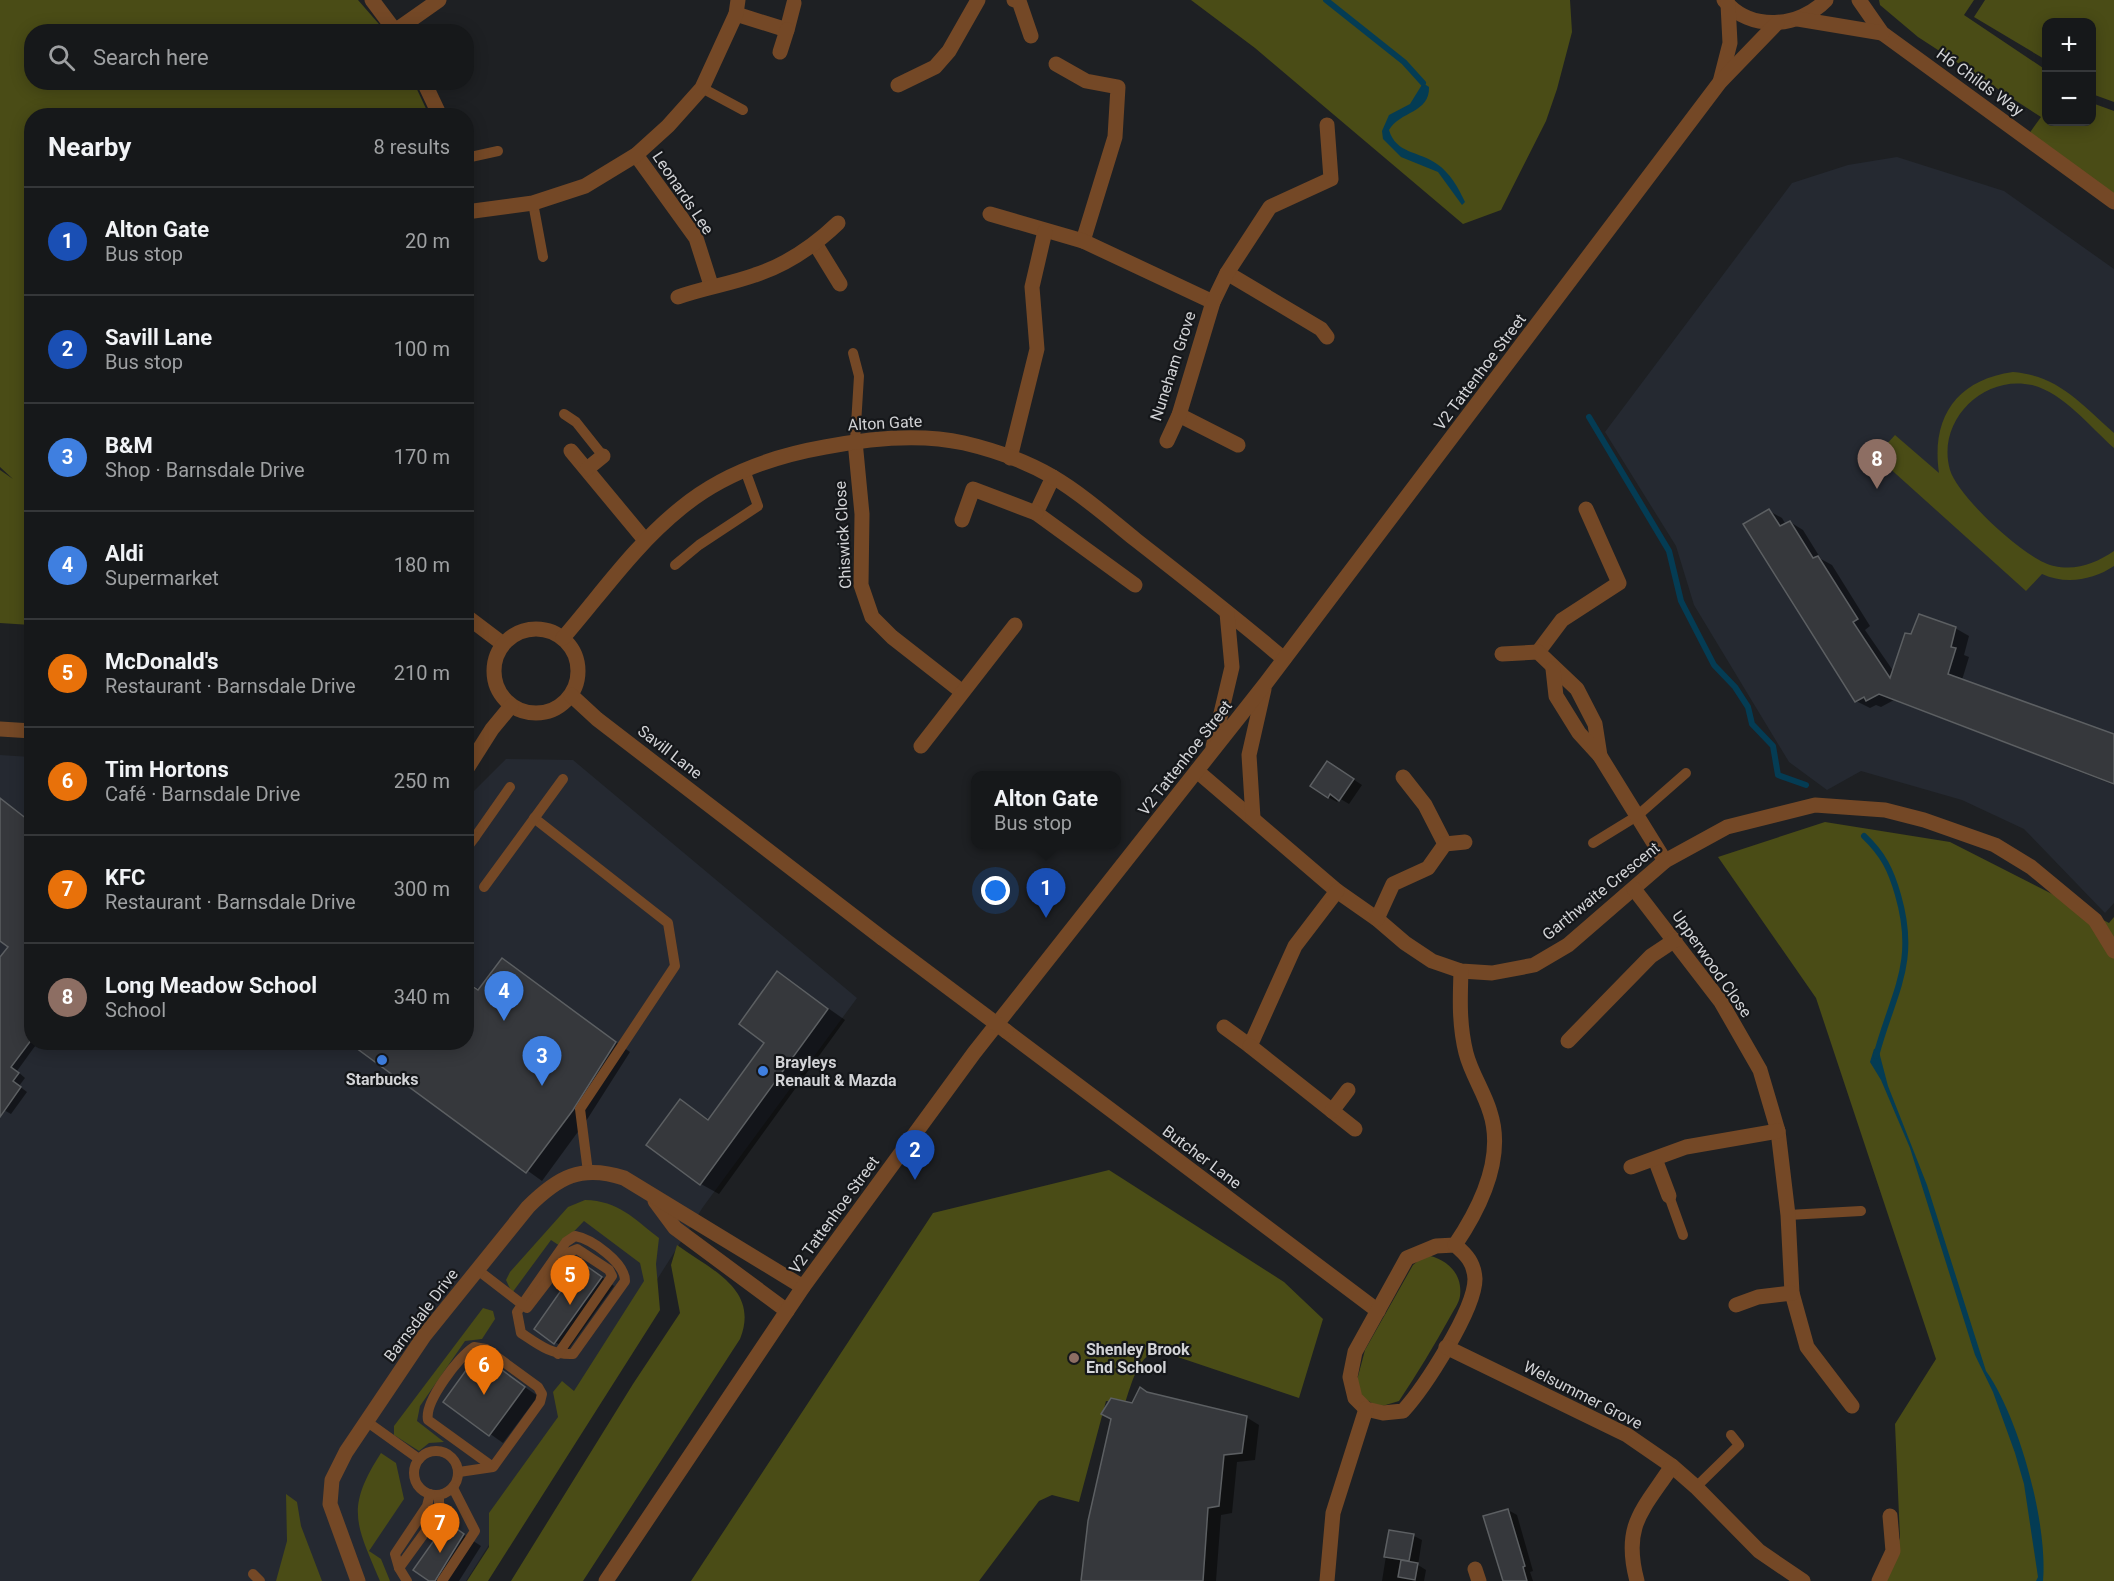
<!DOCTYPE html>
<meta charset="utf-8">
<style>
:root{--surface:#16181a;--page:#1f2123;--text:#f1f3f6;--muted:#9ea0a2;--line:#353739;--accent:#fd9c55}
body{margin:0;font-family:Roboto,sans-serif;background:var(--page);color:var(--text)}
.controls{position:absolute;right:18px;top:18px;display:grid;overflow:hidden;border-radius:12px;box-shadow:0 3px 15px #0003}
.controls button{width:54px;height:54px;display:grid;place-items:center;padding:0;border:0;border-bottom:2px solid var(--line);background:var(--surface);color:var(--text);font:30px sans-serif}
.you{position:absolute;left:996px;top:891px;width:21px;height:21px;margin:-15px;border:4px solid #fff;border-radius:50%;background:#1a73e8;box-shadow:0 0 0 9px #1a73e833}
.badge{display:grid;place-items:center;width:39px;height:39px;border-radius:50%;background:var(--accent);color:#fff;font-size:20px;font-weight:700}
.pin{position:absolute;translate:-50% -50px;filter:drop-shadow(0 2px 3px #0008)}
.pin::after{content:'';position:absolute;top:32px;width:21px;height:18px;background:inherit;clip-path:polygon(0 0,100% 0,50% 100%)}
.popup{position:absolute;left:971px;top:771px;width:150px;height:78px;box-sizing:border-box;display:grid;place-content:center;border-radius:12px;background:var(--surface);filter:drop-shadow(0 2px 4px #0005);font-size:20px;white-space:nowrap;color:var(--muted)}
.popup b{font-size:22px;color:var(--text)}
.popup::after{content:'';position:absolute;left:50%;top:100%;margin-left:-12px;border:12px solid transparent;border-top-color:var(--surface)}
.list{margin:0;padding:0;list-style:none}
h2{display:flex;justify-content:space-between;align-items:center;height:78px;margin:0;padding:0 24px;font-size:26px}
h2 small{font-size:20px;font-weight:400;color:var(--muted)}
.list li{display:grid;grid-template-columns:39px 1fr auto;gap:18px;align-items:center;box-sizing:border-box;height:108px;padding:0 24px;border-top:2px solid var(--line)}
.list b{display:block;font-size:22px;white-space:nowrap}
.list p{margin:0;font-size:20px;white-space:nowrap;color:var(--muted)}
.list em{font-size:20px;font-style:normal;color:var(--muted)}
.icon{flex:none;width:33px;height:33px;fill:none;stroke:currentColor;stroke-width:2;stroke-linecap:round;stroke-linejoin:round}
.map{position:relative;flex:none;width:2114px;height:1581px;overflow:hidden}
.search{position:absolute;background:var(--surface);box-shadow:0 3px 15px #0003;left:24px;top:24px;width:450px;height:66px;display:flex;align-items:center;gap:15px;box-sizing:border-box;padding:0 21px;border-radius:24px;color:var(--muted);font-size:22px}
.panel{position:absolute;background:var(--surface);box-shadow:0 3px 15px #0003;left:24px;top:108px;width:450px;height:942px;border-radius:24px}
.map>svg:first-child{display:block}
</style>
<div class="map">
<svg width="2114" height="1581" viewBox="0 0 2114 1581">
<rect width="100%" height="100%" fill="#1e2023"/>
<g fill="#252931">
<polygon points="1897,157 2004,191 2114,269 2114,903 2105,913 2024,829 1962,800 1861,771 1827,790 1789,762 1694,605 1676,546 1605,432 1792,183 1848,165"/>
<polygon points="0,755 31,757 32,1042 466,1042 467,798 506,759 573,760 857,998 703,1207 466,1581 0,1581"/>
</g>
<g fill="#4a4c16">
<polygon points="0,0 358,0 385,31 32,32 32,82 414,83 429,115 32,116 31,625 0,623 0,470 13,479 0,467"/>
<polygon points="1191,0 1570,0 1572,32 1557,89 1546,121 1501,210 1463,224 1255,48"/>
<polygon points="1879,0 1974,0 1964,15 2046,70 2046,122 2092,122 2092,103 2114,111 2114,202 2026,138 2041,117 1918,37 1880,5"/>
<polygon points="1985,0 2114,0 2114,102 2092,94 2092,22 2046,22 2046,60 1974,17"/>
<path d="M 2013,372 C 2059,376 2081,404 2114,433 L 2114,448 C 2090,427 2064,393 2032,385 C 1983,374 1936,421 1950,470 C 1958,497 2027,561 2054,566 C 2077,571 2096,563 2114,551 L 2114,566 C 2093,580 2066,585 2042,574 L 2026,591 L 1876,456 L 1895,435 L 1939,473 C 1931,418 1956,380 2013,372 Z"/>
<polygon points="1825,822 1950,842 2109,923 2114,917 2114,1581 1884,1581 1900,1538 1895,1424 1936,1359 1816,998 1718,857"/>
<path d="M 1109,1170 L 1284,1282 L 1323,1319 L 1299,1398 L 1157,1350 C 1137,1358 1132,1383 1125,1403 L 1106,1401 L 1079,1502 L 1052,1495 L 1039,1501 L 979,1581 L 691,1581 L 933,1213 Z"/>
<path d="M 585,1200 C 619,1201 633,1218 659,1238 L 656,1264 L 660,1310 L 488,1581 L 467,1581 L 489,1547 L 489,1513 L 558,1417 L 553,1392 L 562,1381 L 574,1391 L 644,1281 L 640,1263 L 584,1221 L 560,1246 L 551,1240 L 512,1293 L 506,1280 L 510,1272 L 568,1207 Z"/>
<path d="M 677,1245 C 711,1270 760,1289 740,1339 L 583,1581 L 511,1581 L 633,1384 L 680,1313 L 671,1265 Z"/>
<path d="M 1425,1255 C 1446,1258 1463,1273 1460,1296 C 1459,1303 1453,1311 1450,1317 C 1434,1346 1417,1374 1399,1401 L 1379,1407 L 1363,1398 L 1356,1384 L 1365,1350 L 1413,1265 Z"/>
<polygon points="483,1308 493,1311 495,1319 482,1339 465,1341 420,1406 417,1421 444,1442 429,1443 419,1451 394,1435 394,1426"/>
<path d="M 381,1453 L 396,1463 L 404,1499 L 369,1551 L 381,1559 L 390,1581 L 380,1581 C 356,1524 345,1509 381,1453 Z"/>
<polygon points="286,1494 297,1502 301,1526 322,1581 276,1581 287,1541"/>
</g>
<g fill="#043c54">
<path d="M 1423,83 L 1429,87 C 1430,113 1400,111 1389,130 C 1396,154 1419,151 1437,164 C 1450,173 1458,187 1465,202 L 1462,205 L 1438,172 L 1401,157 L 1383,139 L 1382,131 L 1389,115 L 1410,104 Z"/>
<path d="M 1878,1048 L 1888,1086 L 1927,1185 L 1986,1371 C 2019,1417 2048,1524 2043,1581 L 2036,1581 L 2038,1577 L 2024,1484 L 2015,1453 L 1993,1392 L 1975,1355 L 1910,1148 L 1881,1080 L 1870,1062 L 1874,1049 Z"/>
</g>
<g fill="#0007">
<polygon points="1769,511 1782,518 1786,525 1790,522 1803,530 1821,559 1832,565 1870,626 1865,630 1894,672 1912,636 1955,628 1969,636 1964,655 1969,657 1962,680 2114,735 2114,785 1894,700 1881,707 1876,705 1870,708 1856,701"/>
<polygon points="1336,768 1362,785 1349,804 1339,798 1337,802 1328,797"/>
<polygon points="0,799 32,824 32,1042 38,1042 17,1071 25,1078 19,1086 27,1092 11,1114 2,1109 0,1112 0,959 10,946 0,939"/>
<polygon points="502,960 630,1052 588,1118 542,1181 350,1042 466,1042 466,981 480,990"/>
<polygon points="778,973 845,1020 719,1194 701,1184 680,1101 710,1120 767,1042"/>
<polygon points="595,1272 614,1286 568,1350 555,1342"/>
<polygon points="482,1358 538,1396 503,1443 445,1402"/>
<polygon points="1147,1393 1246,1417 1259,1425 1255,1460 1237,1462 1232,1513 1221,1515 1216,1581 1083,1581 1133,1404"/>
<polygon points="1508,1510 1517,1515 1533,1571 1530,1572 1533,1581 1505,1581"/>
<polygon points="447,1524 481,1546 459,1581 431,1581"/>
<polygon points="1390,1531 1414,1536 1422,1540 1418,1565 1426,1570 1424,1581 1382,1581"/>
</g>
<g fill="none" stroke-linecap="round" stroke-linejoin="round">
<g stroke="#043c54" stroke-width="6">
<polyline points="1326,0 1404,62 1423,83"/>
<polyline points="1589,417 1669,551 1681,601 1714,665 1735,687 1748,707 1752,724 1773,746 1778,775 1806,785"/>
<path d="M 1864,836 C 1883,854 1891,870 1898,895 C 1918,964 1893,992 1876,1056"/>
</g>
</g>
<g fill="#36383c" stroke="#5c5f62" stroke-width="1.5">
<polygon points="1769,509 1780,526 1790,521 1813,558 1818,556 1858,619 1853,622 1890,678 1905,633 1911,634 1919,614 1956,627 1951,647 1956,648 1948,674 2114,734 2114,784 1879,694 1866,701 1864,697 1855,702 1743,524"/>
<polygon points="1327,761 1354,779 1339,801 1330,794 1328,798 1310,786"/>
<polygon points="0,798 32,823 32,1039 11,1067 19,1073 13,1081 21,1087 0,1117 0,957 8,947 0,941"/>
<polygon points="502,958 616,1042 573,1110 526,1173 348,1042 466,1042 466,982 478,990"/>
<polygon points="777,971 828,1009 700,1185 646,1145 680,1099 708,1120 764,1043 739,1024"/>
<polygon points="581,1262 602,1277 554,1344 534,1329"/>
<polygon points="477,1355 483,1356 525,1387 489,1436 443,1402"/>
<polygon points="1140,1387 1147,1392 1247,1416 1242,1453 1224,1455 1219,1506 1208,1508 1203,1581 1081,1581 1088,1521 1111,1419 1101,1414 1111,1398 1132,1403"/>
<polygon points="1508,1509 1525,1566 1523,1567 1527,1581 1503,1581 1483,1516"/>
<polygon points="447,1522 464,1534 435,1581 429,1581 413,1570"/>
<polygon points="1389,1530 1414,1534 1409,1561 1384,1557"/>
<polygon points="1401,1560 1418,1563 1415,1580 1398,1577"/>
</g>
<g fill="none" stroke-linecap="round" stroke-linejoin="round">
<g stroke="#744826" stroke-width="10">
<polyline points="702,88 743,110"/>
<polyline points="466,158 498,151"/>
<polyline points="533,203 543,257"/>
<polyline points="853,353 859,376 855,441"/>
<polyline points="564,414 576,422 603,456"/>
<polyline points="675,565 699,545 758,506 745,470"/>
<polyline points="534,818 668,923 675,966 580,1109 588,1172"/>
<polyline points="466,831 475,837 510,787"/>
<polyline points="1593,843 1637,816 1686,773"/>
<polyline points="466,849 475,837"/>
<polyline points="484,887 563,779"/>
<polyline points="1669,1196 1683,1235"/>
<polyline points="1788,1215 1861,1211"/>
<path d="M 575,1236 C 592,1239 625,1263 625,1281 L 573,1354 C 551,1355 539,1345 521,1333 L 517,1312 L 566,1242 Z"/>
<polyline points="479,1271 527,1308 570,1252 577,1249 609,1270 612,1276 558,1354"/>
<polyline points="366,1421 419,1459"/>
<circle cx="436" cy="1473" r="22"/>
<path d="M 459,1472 L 493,1467 L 540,1402 L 542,1394 L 538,1387 L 486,1349 L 474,1347 C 459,1356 424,1402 428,1420 L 493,1467"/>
<polyline points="1696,1487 1739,1445 1731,1435"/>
<polyline points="399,1568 395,1554 427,1506 430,1494"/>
<polyline points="253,1574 260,1581"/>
<polyline points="407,1581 399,1568 439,1513 439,1495"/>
<polyline points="442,1581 475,1531 453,1488"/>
</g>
<g stroke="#744826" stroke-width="15">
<polyline points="372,0 396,32"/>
<polyline points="1014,0 1019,1 1031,36"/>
<polyline points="736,14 787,30 794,3"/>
<polyline points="395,31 439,0"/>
<polyline points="780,52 787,30"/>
<polyline points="1056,64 1086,81 1118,87 1115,137 1083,241"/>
<polyline points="424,82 440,116"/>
<polyline points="898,85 935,67 949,51 978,0"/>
<polyline points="636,155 696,238 711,285"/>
<polyline points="466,212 533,203 585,186 636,155 668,126 702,88 736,14 738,0"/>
<polyline points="990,214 1083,241 1213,302"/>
<polyline points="816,245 840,284"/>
<polyline points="1227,273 1321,329 1327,337"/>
<path d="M 678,297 C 703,288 730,284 755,275 C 786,265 815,245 838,223"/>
<polyline points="1179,415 1238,445"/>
<polyline points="855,441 862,514 861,585 872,617 892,637 961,691"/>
<polyline points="1167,441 1179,415 1213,302 1227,273 1270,207 1331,179 1327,125"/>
<polyline points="571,451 644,539"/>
<polyline points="1010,458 1037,349 1032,287 1045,231"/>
<polyline points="587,469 603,456"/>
<polyline points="1053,477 1036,513 1135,585"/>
<polyline points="962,520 973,489 1036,513"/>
<polyline points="466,616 503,644"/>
<circle cx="536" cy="671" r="42"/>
<path d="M 563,638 C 602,593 634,546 681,508 C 722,474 774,456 825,447 C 871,438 919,433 964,443 C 994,450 1027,462 1053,477 C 1082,494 1110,519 1136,540 C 1186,579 1236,618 1284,659"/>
<polyline points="1538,652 1562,620 1619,583 1586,509"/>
<polyline points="1502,654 1538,652 1577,689 1595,724 1600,756"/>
<polyline points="1553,669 1556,696 1579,733 1600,756 1665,861"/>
<polyline points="571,695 597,719 882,938"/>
<polyline points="0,729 32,731"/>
<polyline points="921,746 1015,625"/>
<polyline points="466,770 492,729 511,706"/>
<polyline points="1197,771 1337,891 1377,919 1405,943 1432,961 1461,971 1492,973 1534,965 1568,945 1665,861 1727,827 1815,805 1885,810 1924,820 1995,845 2031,867 2095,920 2114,951"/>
<polyline points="1403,777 1425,805 1445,844"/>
<polyline points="1634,889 1721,1002 1760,1070 1778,1131 1788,1215 1792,1293 1807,1347 1852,1406"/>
<polyline points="1377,919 1393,884 1428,868 1445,844 1465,842"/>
<polyline points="1224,1027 1250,1046 1295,946 1337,891"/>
<polyline points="1006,1031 1378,1311"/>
<polyline points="1568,1041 1651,956 1675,940"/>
<polyline points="1250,1046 1355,1129"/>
<polyline points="1332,1111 1348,1090"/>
<polyline points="1655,1159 1669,1196"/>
<polyline points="1631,1167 1686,1147 1778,1131"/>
<polyline points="655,1201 675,1228 787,1311"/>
<path d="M 1455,1245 C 1467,1255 1474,1263 1475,1279 C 1475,1310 1424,1388 1403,1411 L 1383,1413 L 1366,1409 L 1355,1398 L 1350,1377 L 1355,1352 L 1407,1258 L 1436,1246 Z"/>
<path d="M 1455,1245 C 1480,1208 1505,1157 1490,1112 C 1484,1092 1471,1073 1466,1053 C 1459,1025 1460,999 1461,971"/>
<polyline points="1736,1305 1758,1297 1792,1293"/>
<polyline points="1446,1347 1627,1435 1672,1466 1696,1487 1759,1551 1803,1581"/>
<polyline points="1475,1569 1479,1581"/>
<path d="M 358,1581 L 330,1504 L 332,1480 L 346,1452 L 424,1336 L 528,1207 C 558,1177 581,1164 624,1178 L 803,1287"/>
<polyline points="1327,1581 1333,1513 1366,1409"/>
<path d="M 1637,1581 C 1622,1525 1643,1510 1672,1466"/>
<polyline points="1879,1581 1893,1551 1890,1516"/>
</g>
<g stroke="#744826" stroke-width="15">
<path d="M 1724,0 C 1750,32 1799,28 1826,0"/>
<polyline points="1859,0 1882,33 2114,202"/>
<polyline points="1798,19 1882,33"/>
<polyline points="1720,82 1730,43 1728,4"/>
<polyline points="1213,747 1232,667 1227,613"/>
<polyline points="1253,818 1249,755 1264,689"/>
<polyline points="606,1581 803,1287 974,1053 1266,683 1720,82 1777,23"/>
</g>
<polyline stroke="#744826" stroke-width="15" points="882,938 1006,1031"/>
</g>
<g fill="#3f7fe0" stroke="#15171a" stroke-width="2">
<circle cx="382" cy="1060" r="6"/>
<circle cx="763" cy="1071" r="6"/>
</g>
<circle fill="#8d6e63" stroke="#15171a" stroke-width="2" cx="1074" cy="1358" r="6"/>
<g text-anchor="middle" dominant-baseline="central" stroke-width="4.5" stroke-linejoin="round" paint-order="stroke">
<g font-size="16" fill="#d2d3d6" stroke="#15171a">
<text transform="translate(1980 82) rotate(36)">H6 Childs Way</text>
<text transform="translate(683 193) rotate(56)">Leonards Lee</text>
<text transform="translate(1173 366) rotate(-72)">Nuneham Grove</text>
<text transform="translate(1480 372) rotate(-53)">V2 Tattenhoe Street</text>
<text transform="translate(885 423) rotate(-3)">Alton Gate</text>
<text transform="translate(843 535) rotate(-93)">Chiswick Close</text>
<text transform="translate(670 752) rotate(38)">Savill Lane</text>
<text transform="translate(1185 758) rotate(-52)">V2 Tattenhoe Street</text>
<text transform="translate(1601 891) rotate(-39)">Garthwaite Crescent</text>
<text transform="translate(1712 964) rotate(55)">Upperwood Close</text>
<text transform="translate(1202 1157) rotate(37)">Butcher Lane</text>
<text transform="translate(834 1215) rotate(-54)">V2 Tattenhoe Street</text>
<text transform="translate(421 1315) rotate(-53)">Barnsdale Drive</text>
<text transform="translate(1583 1395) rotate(27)">Welsummer Grove</text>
</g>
<g font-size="16" font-weight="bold" fill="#d2d3d6" stroke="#15171a" text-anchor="start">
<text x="775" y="1062">Brayleys<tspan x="775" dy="18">Renault &amp; Mazda</tspan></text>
<text x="382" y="1079" text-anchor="middle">Starbucks</text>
<text x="1086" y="1349">Shenley Brook<tspan x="1086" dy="18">End School</tspan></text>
</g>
</g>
</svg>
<div class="controls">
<button>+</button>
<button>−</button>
</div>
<div class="you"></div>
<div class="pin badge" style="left:1046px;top:918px;background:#1a4fb4">1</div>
<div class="popup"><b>Alton Gate</b>Bus stop</div>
<div class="pin badge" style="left:915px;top:1180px;background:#1a4fb4">2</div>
<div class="pin badge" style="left:542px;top:1086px;background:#3f7fe0">3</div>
<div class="pin badge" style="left:504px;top:1021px;background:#3f7fe0">4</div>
<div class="pin badge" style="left:570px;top:1305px;background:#e8710a">5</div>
<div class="pin badge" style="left:484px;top:1395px;background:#e8710a">6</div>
<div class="pin badge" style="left:440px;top:1553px;background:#e8710a">7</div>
<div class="pin badge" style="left:1877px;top:489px;background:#8d6e63">8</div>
<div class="search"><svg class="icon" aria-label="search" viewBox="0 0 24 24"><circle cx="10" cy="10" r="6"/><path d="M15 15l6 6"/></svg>Search here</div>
<section class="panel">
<h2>Nearby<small>8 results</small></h2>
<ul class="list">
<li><span class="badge" style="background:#1a4fb4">1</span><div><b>Alton Gate</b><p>Bus stop</p></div><em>20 m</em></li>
<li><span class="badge" style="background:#1a4fb4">2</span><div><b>Savill Lane</b><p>Bus stop</p></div><em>100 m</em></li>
<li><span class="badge" style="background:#3f7fe0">3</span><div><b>B&amp;M</b><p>Shop · Barnsdale Drive</p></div><em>170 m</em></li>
<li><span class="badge" style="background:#3f7fe0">4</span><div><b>Aldi</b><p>Supermarket</p></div><em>180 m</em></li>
<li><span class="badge" style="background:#e8710a">5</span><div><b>McDonald's</b><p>Restaurant · Barnsdale Drive</p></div><em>210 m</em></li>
<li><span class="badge" style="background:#e8710a">6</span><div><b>Tim Hortons</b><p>Café · Barnsdale Drive</p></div><em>250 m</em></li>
<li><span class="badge" style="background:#e8710a">7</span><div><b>KFC</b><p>Restaurant · Barnsdale Drive</p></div><em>300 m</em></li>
<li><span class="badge" style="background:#8d6e63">8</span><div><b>Long Meadow School</b><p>School</p></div><em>340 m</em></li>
</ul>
</section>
</div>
